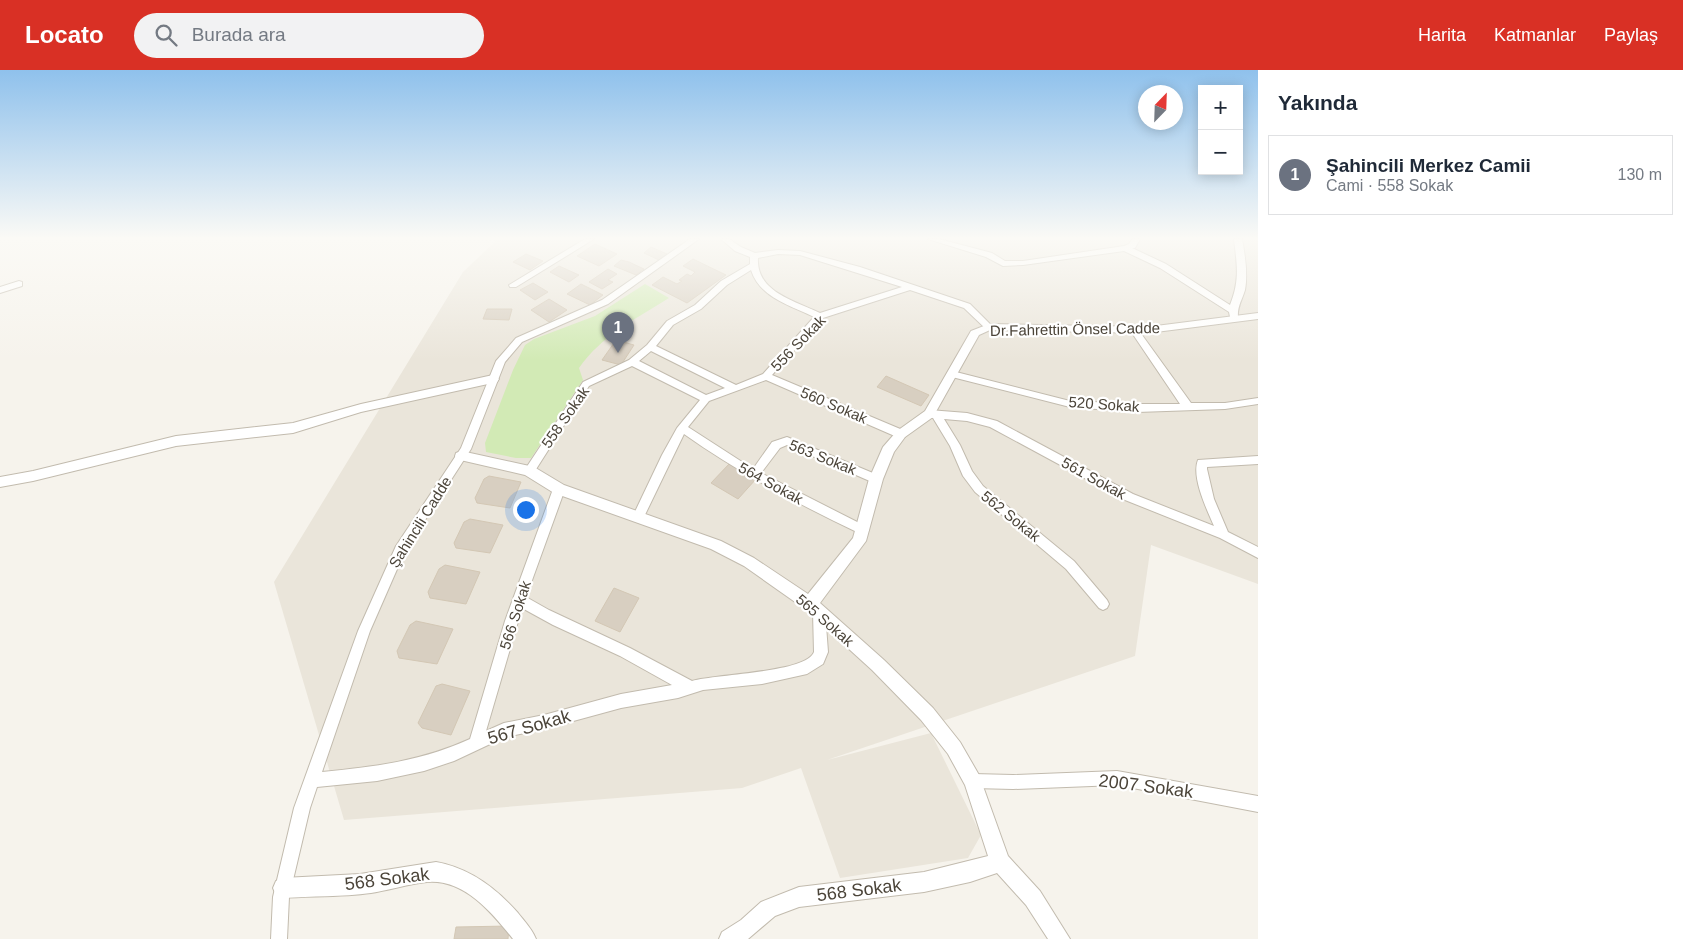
<!DOCTYPE html>
<html lang="tr">
<meta charset="utf-8">
<style>
:root{--surface:#fff;--page:#f2f2f3;--text:#1f2937;--muted:#747a83;--line:#e0e1e3;--accent:#d93025}
body{margin:0;font-family:Helvetica,sans-serif;background:var(--page);color:var(--text)}
.controls{position:absolute;right:15px;top:15px;display:grid;overflow:hidden;border-radius:0px;box-shadow:0 2px 12px #0003}
.controls button{width:45px;height:45px;display:grid;place-items:center;padding:0;border:0;border-bottom:1px solid var(--line);background:var(--surface);color:var(--text);font:25px sans-serif}
.compass{position:absolute;left:1138px;top:15px;width:45px;height:45px;border-radius:50%;background:var(--surface);box-shadow:0 2px 12px #0003;rotate:23deg}
.you{position:absolute;left:525px;top:439px;width:18px;height:18px;margin:-12px;border:4px solid #fff;border-radius:50%;background:#1a73e8;box-shadow:0 0 0 8px #1a73e833}
.badge{display:grid;place-items:center;width:32px;height:32px;border-radius:50%;background:var(--accent);color:#fff;font-size:16px;font-weight:700}
.pin{position:absolute;translate:-50% -41px;filter:drop-shadow(0 1px 2px #0008)}
.pin::after{content:'';position:absolute;top:26px;width:18px;height:15px;background:inherit;clip-path:polygon(0 0,100% 0,50% 100%)}
.list{margin:0;padding:0;list-style:none}
h2{display:flex;justify-content:space-between;align-items:center;height:65px;margin:0;padding:0 20px;font-size:21px}
h2 small{font-size:16px;font-weight:400;color:var(--muted)}
.list li{display:grid;grid-template-columns:32px 1fr auto;gap:15px;align-items:center;box-sizing:border-box;height:80px;margin:0 10px 10px;padding:0 10px;border:1px solid var(--line);border-radius:0px}
.list b{display:block;font-size:19px;white-space:nowrap}
.list p{margin:0;font-size:16px;white-space:nowrap;color:var(--muted)}
.list em{font-size:16px;font-style:normal;color:var(--muted)}
.icon{flex:none;width:28px;height:28px;fill:none;stroke:currentColor;stroke-width:2;stroke-linecap:round;stroke-linejoin:round}
.map{position:relative;flex:none;width:1258px;height:869px;overflow:hidden}
header{display:flex;align-items:center;gap:30px;box-sizing:border-box;height:70px;padding:0 25px;background:var(--accent);color:#fff}
header strong{font-size:24px}
nav{display:flex;gap:28px;margin-inline-start:auto;font-size:18px}
.search{width:350px;height:45px;background:var(--page);display:flex;align-items:center;gap:12px;box-sizing:border-box;padding:0 18px;border-radius:28px;color:var(--muted);font-size:19px}
main{display:flex}
aside{flex:1;background:var(--surface)}
.map>svg:first-child{display:block}
</style>
<header>
<strong>Locato</strong>
<div class="search"><svg class="icon" aria-label="search" viewBox="0 0 24 24"><circle cx="10" cy="10" r="6"/><path d="M15 15l6 6"/></svg>Burada ara</div>
<nav><a>Harita</a><a>Katmanlar</a><a>Paylaş</a></nav>
</header>
<main>
<div class="map">
<svg width="1258" height="869" viewBox="0 0 1258 869">
<rect width="100%" height="100%" fill="#f6f3ec"/>
<polygon fill="#eae5da" points="498,169 1258,169 1258,514 1151,475 1135,586 827,690 931,663 981,765 968,788 840,808 801,698 742,718 344,750 274,512 463,202"/>
<path fill="#d2eab5" d="M 645,214 L 669,228 C 637,248 601,266 579,298 L 583,310 L 531,388 L 516,388 L 486,382 L 485,373 L 513,300 L 525,275 L 534,269 L 595,246 Z"/>
<g fill="#d8cfc1" stroke="#d3c7b4">
<polygon points="595,174 617,184 599,196 577,186"/>
<polygon points="651,177 667,184 659,190 644,183"/>
<polygon points="526,184 543,191 530,200 513,192"/>
<polygon points="693,189 726,205 687,233 652,215 663,207 677,214 682,211 679,210 687,204 691,206 695,202 683,196"/>
<polygon points="621,190 629,192 644,199 636,205 614,196"/>
<polygon points="559,196 579,205 569,212 550,202"/>
<polygon points="608,199 617,204 608,210 613,212 602,219 589,212"/>
<polygon points="533,213 548,222 535,230 520,220"/>
<polygon points="581,214 603,225 590,235 567,224"/>
<polygon points="549,229 567,240 549,252 531,240"/>
<polygon points="487,239 512,239 509,250 483,249"/>
<polygon points="616,270 634,275 621,295 602,290"/>
<polygon points="886,306 929,325 921,336 877,317"/>
<polygon points="729,394 756,409 738,429 711,413"/>
<polygon points="489,406 521,412 510,438 477,433 475,428 484,409"/>
<polygon points="470,449 503,455 490,483 456,478 454,473 464,452"/>
<polygon points="445,495 480,502 466,534 430,528 428,522 439,499"/>
<polygon points="614,518 639,528 620,562 595,551"/>
<polygon points="416,551 453,559 437,594 399,588 397,581 410,555"/>
<polygon points="442,614 470,621 451,665 422,658 418,653 436,616"/>
<polygon points="509,856 508,869 454,869 456,857"/>
</g>
<g fill="none" stroke-linecap="round" stroke-linejoin="round">
<g stroke="#c2bbae" stroke-width="2">
<g id="minor">
<polygon points="585,169 594,169 516,217 510,217 509,215"/>
<path d="M 690,169 L 699,169 L 608,234 L 522,272 L 505,292 L 471,379 L 405,481 L 370,561 L 322,702 C 374,697 422,691 470,669 L 505,551 L 553,419 L 559,415 L 565,419 L 526,527 L 549,540 L 630,578 L 692,611 C 715,604 806,603 814,582 L 813,542 L 815,538 L 819,536 L 823,538 L 825,542 L 828,582 L 823,594 L 807,604 L 762,614 L 703,620 L 678,628 L 621,638 L 544,659 L 505,667 L 454,691 L 424,701 L 377,711 L 317,717 L 310,738 L 289,827 L 287,869 L 271,869 L 273,827 L 294,738 L 358,561 L 396,476 L 461,378 L 496,291 L 516,268 L 602,230 ZM 522,538 L 553,555 L 620,586 L 672,615 L 621,624 L 544,645 L 504,653 L 486,661 Z"/>
<path d="M 721,169 L 729,169 L 741,177 L 755,183 L 778,180 L 800,181 L 860,197 L 970,234 L 993,257 L 989,260 L 986,259 L 964,238 L 910,220 L 823,248 L 772,305 L 905,361 L 906,364 L 905,367 L 897,367 L 766,310 L 709,331 L 688,357 L 753,399 L 772,372 L 787,367 L 880,406 L 881,409 L 880,412 L 872,412 L 787,375 L 780,378 L 761,403 L 867,457 L 869,460 L 867,463 L 859,463 C 798,434 739,403 684,364 L 642,451 L 634,451 L 632,448 L 662,385 L 677,358 L 700,330 L 632,296 L 589,316 L 533,404 L 529,405 L 524,401 L 583,312 L 629,290 L 647,275 L 667,251 L 695,235 L 721,211 L 750,194 L 750,187 L 735,181 ZM 778,184 L 800,185 L 902,217 L 820,243 C 795,231 756,222 758,188 ZM 751,200 C 760,228 790,235 814,247 L 763,304 L 736,315 L 656,276 L 673,255 L 701,239 L 727,215 ZM 651,281 L 725,318 L 706,325 L 639,291 Z"/>
<path d="M 928,169 L 939,169 L 992,183 L 1005,191 L 1023,191 L 1124,176 L 1129,174 L 1132,169 L 1140,169 L 1135,178 L 1132,178 L 1166,194 L 1230,235 C 1240,210 1237,195 1234,169 L 1242,169 C 1245,185 1248,204 1245,220 C 1242,230 1237,237 1238,247 L 1234,250 L 1230,247 L 1229,242 L 1160,198 L 1124,181 L 1023,195 L 1003,196 L 986,187 Z"/>
<polygon points="19,211 22,212 22,216 0,223 0,217"/>
<polygon points="1134,257 1137,258 1191,333 1225,333 1258,328 1258,334 1225,339 1137,342 1070,337 952,307 947,304 952,301 1070,331 1137,334 1180,334 1130,260"/>
<path d="M 929,340 L 967,343 L 997,351 L 1133,424 L 1214,456 C 1207,440 1191,407 1198,390 L 1258,386 L 1258,394 L 1207,397 L 1207,399 L 1214,429 L 1228,462 L 1258,477 L 1258,488 L 1220,468 L 1125,430 L 990,357 L 967,351 L 944,349 L 960,375 L 972,401 L 983,416 L 1074,491 L 1107,530 L 1109,534 L 1107,538 L 1103,540 L 1099,538 L 1066,499 L 975,422 L 963,406 L 950,376 L 933,348 L 925,347 L 924,344 Z"/>
<polygon points="1117,701 1258,726 1258,742 1117,715 1013,719 973,718 968,716 966,711 968,706 973,704 1013,705"/>
</g>
</g>
<g stroke="#c2bbae" stroke-width="2">
<g id="tertiary">
<polygon points="1258,243 1258,249 1148,263 990,260 979,265 933,347 905,367 894,382 883,409 866,471 820,533 884,590 933,638 960,672 979,705 1008,786 1040,821 1070,869 1048,869 1026,835 997,803 970,812 924,822 799,837 775,846 748,869 719,869 722,862 741,850 761,832 799,817 924,802 988,786 965,715 948,684 921,650 872,600 805,539 744,496 711,479 554,423 525,405 456,389 455,386 456,383 461,381 534,397 564,415 721,471 754,488 808,524 853,468 869,409 883,377 897,361 925,341 971,261 989,254 1148,257"/>
<polygon points="493,305 499,309 497,312 361,342 293,363 176,376 33,411 0,417 0,407 33,401 176,366 293,353 361,334"/>
<path d="M 436,792 C 470,798 496,818 518,843 C 525,852 532,859 536,869 L 513,869 C 492,843 465,809 427,812 C 408,814 390,820 371,823 C 342,827 312,826 283,828 L 276,825 L 273,818 L 276,811 L 283,808 L 360,804 Z"/>
</g>
</g>
<use href="#minor" fill="#fff" fill-rule="evenodd"/>
<use href="#tertiary" fill="#fff" fill-rule="evenodd"/>
</g>
<linearGradient id="sky" x2="0" y2="1"><stop stop-color="#8fc1ec"/><stop offset="0.58" stop-color="#fbfaf6"/><stop offset="1" stop-color="#fbfaf6" stop-opacity="0"/></linearGradient>
<rect width="1258" height="290" fill="url(#sky)"/>
<g text-anchor="middle" dominant-baseline="central" stroke-width="4.5" stroke-linejoin="round" paint-order="stroke">
<g font-size="15" fill="#4b4439" stroke="#fff">
<text transform="translate(1075 259) rotate(-1)">Dr.Fahrettin Önsel Cadde</text>
<text transform="translate(798 273) rotate(-46)">556 Sokak</text>
<text transform="translate(1104 334) rotate(4)">520 Sokak</text>
<text transform="translate(834 335) rotate(23)">560 Sokak</text>
<text transform="translate(565 347) rotate(-55)">558 Sokak</text>
<text transform="translate(823 387) rotate(22)">563 Sokak</text>
<text transform="translate(1094 408) rotate(29)">561 Sokak</text>
<text transform="translate(771 413) rotate(29)">564 Sokak</text>
<text transform="translate(1011 446) rotate(39)">562 Sokak</text>
<text transform="translate(420 452) rotate(-58)">Şahincili Cadde</text>
<text transform="translate(515 545) rotate(-72)">566 Sokak</text>
<text transform="translate(825 550) rotate(41)">565 Sokak</text>
</g>
<g font-size="18" fill="#4b4439" stroke="#fff">
<text transform="translate(529 657) rotate(-16)">567 Sokak</text>
<text transform="translate(1146 716) rotate(7)">2007 Sokak</text>
<text transform="translate(387 809) rotate(-7)">568 Sokak</text>
<text transform="translate(859 820) rotate(-7)">568 Sokak</text>
</g>
</g>
</svg>
<div class="controls">
<button>+</button>
<button>−</button>
</div>
<svg class="compass" viewBox="-18 -18 36 36"><path d="M0-13l5 13h-10z" fill="#e53935"/><path d="M0 13l5-13h-10z" fill="#747a83"/></svg>
<div class="you"></div>
<div class="pin badge" style="left:618px;top:283px;background:#6b7280">1</div>
</div>
<aside>
<h2>Yakında<small></small></h2>
<ul class="list">
<li><span class="badge" style="background:#6b7280">1</span><div><b>Şahincili Merkez Camii</b><p>Cami · 558 Sokak</p></div><em>130 m</em></li>
</ul>
</aside>
</main>
